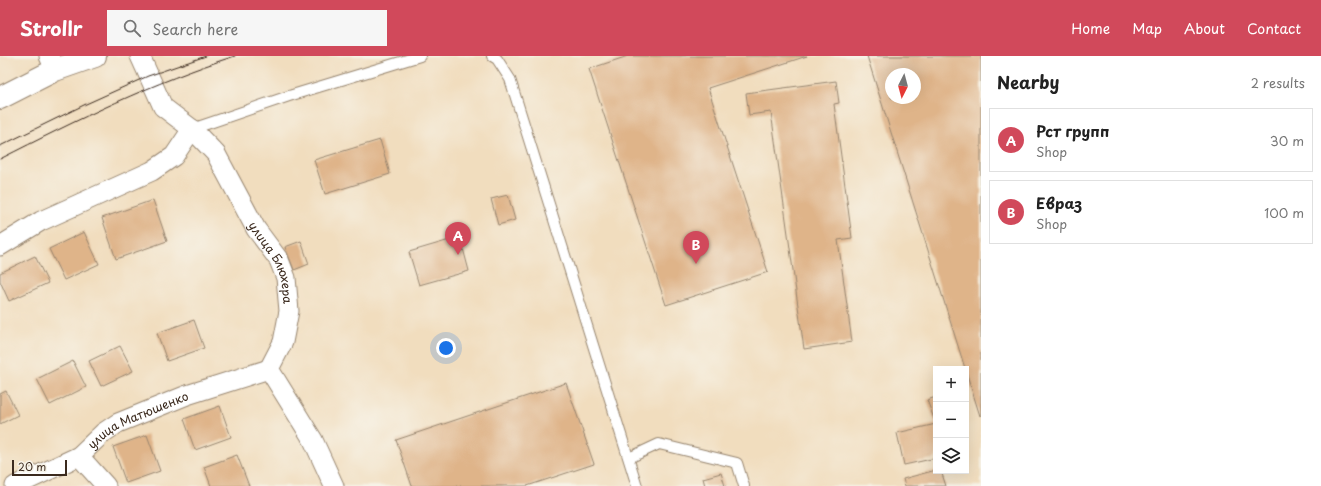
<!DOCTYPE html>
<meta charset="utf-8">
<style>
:root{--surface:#fff;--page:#f6f6f6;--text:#222;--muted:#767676;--line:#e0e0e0;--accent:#d1495b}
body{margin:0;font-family:"Playpen Sans",sans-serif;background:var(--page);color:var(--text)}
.controls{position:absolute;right:12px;bottom:12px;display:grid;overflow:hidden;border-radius:0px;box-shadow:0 4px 16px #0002}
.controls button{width:36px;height:36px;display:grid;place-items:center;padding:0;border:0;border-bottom:1px solid var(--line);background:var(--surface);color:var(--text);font:20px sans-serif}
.compass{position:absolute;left:885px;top:12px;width:36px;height:36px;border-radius:50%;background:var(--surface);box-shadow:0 4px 16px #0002;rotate:186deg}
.scale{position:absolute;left:12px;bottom:10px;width:55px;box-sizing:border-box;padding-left:4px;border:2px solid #3b2a1e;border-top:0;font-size:11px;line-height:14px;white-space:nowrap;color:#3b2a1e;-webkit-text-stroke:3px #f7f3e8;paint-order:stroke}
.you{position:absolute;left:446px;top:292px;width:14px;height:14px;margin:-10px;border:3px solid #fff;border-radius:50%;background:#1a73e8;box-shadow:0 0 0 6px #1a73e833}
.badge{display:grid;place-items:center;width:26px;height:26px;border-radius:50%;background:var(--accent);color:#fff;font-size:13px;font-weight:700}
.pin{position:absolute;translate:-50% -33px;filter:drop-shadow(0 1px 2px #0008)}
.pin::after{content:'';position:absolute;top:21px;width:14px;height:12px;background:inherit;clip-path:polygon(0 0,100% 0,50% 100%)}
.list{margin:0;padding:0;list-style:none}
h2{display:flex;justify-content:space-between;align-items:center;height:52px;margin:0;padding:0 16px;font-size:17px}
h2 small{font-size:13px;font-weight:400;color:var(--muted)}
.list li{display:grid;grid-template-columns:26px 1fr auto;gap:12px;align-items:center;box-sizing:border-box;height:64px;margin:0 8px 8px;padding:0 8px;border:1px solid var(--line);border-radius:0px}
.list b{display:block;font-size:15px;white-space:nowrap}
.list p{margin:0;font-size:13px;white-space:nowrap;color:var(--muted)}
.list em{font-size:13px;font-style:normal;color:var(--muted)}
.icon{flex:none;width:22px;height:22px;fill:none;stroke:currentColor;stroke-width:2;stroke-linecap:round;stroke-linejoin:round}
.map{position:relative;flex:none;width:981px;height:430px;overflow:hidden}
header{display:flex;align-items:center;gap:24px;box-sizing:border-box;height:56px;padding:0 20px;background:var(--accent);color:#fff}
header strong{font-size:19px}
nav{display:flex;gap:22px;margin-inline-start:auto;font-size:14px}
.search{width:280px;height:36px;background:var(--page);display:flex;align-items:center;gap:10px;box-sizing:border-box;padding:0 14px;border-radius:0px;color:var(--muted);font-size:15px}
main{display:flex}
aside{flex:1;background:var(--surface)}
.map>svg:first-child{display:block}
</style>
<header>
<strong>Strollr</strong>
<div class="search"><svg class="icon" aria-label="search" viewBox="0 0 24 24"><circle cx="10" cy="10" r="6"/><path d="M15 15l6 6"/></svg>Search here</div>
<nav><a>Home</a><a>Map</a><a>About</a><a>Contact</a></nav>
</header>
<main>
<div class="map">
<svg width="981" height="430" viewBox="0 0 981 430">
<rect width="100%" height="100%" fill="#f7f3e8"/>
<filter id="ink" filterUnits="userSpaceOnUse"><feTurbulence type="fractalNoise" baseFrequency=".025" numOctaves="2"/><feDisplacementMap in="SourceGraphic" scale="8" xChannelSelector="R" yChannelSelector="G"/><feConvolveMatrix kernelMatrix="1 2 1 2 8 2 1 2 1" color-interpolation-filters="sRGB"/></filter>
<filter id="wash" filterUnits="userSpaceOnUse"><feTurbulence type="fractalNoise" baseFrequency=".012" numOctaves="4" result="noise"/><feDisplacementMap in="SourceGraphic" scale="16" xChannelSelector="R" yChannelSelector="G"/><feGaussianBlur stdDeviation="0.9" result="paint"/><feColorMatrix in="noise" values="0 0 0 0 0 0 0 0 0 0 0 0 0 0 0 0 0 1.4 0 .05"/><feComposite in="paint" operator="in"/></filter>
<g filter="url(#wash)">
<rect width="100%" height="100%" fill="#f1ddbe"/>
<g id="blocks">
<g fill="#dfb489" fill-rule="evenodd">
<polygon points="628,0 807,0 708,32 768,216 666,249 589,13"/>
<path d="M 867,0 L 981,0 L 981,359 L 980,360 ZM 891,18 L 915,18 L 915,42 L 891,42 Z"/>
<polygon points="836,25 839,47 834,48 852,182 838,184 852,286 804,293 771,56 749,59 746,37"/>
<polygon points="380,84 390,118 325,138 314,104"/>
<polygon points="508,139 515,164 498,169 491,143"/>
<polygon points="153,144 167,185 116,203 102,162"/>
<polygon points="84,176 99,208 64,224 49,193"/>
<polygon points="460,181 469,215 419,229 409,196"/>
<polygon points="301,185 309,208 294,214 285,191"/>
<polygon points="35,200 48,227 9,245 0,225 0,217"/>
<polygon points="194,264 204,292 167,305 157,277"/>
<polygon points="120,290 133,315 101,330 89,305"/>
<polygon points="73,305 86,331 50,349 37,323"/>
<polygon points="566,327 594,408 527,430 412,430 396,384"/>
<polygon points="6,335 18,359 0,368 0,338"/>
<polygon points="936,341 936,368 927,344"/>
<polygon points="220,350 231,381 195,394 184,363"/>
<polygon points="936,368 936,402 904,409 897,377"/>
<polygon points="147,379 160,415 126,427 113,391"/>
<polygon points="237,399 249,430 211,430 204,411"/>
<polygon points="936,414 941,415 946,430 905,430 903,423"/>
<polygon points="721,417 725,430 705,430 703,422"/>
</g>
</g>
</g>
<g filter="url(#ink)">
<use href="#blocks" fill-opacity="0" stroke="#96846e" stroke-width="1"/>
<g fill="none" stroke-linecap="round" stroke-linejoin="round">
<g stroke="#96846e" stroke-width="12">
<g id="service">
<polyline points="492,0 497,3 510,23 637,430"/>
<polyline points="192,73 289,40 420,0"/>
<polyline points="629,402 659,388 737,407 744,430"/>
</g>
</g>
<g stroke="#96846e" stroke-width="21">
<g id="minor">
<polyline points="49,0 55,14"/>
<path id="s1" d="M 140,0 L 163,51 L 192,73 L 216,98 L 256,173 L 279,204 L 286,222 L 289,255 L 283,286 L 269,313 L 313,384 L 334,430"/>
<polyline points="0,190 41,165 152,115 174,100 192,73"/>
<polyline points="79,400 106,430"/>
<path id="s2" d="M 15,430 L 79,400 L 103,377 L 118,367 L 187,339 L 269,313"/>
</g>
</g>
<g stroke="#96846e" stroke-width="24">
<polyline id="primary" points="0,42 55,14 95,0"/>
</g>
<use href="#service" stroke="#fff" stroke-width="10"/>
<use href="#minor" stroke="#fff" stroke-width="19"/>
<use href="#primary" stroke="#fff" stroke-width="22"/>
<g stroke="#3b2a1e" stroke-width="1">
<polyline points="0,90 86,48 148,20 206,0"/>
<path d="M 0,103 C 77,64 153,26 235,0"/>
</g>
</g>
</g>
<g text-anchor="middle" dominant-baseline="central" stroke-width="3" stroke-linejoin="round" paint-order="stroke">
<g font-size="12" fill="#3b2a1e" stroke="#f7f3e8">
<text stroke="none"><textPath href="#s1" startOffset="250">улица Блюхера</textPath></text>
<text stroke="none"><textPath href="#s2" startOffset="141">улица Матюшенко</textPath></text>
</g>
</g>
</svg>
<div class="controls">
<button>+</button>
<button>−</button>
<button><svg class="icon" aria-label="layers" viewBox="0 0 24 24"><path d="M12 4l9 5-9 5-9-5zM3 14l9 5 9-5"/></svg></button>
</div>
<svg class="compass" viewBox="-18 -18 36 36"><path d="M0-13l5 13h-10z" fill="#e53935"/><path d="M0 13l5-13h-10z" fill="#767676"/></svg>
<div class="scale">20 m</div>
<div class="you"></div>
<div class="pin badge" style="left:458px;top:199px">A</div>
<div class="pin badge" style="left:696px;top:208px">B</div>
</div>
<aside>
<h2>Nearby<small>2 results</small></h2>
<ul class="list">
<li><span class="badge">A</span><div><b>Рст групп</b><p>Shop</p></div><em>30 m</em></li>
<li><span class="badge">B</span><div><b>Евраз</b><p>Shop</p></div><em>100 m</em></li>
</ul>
</aside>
</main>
